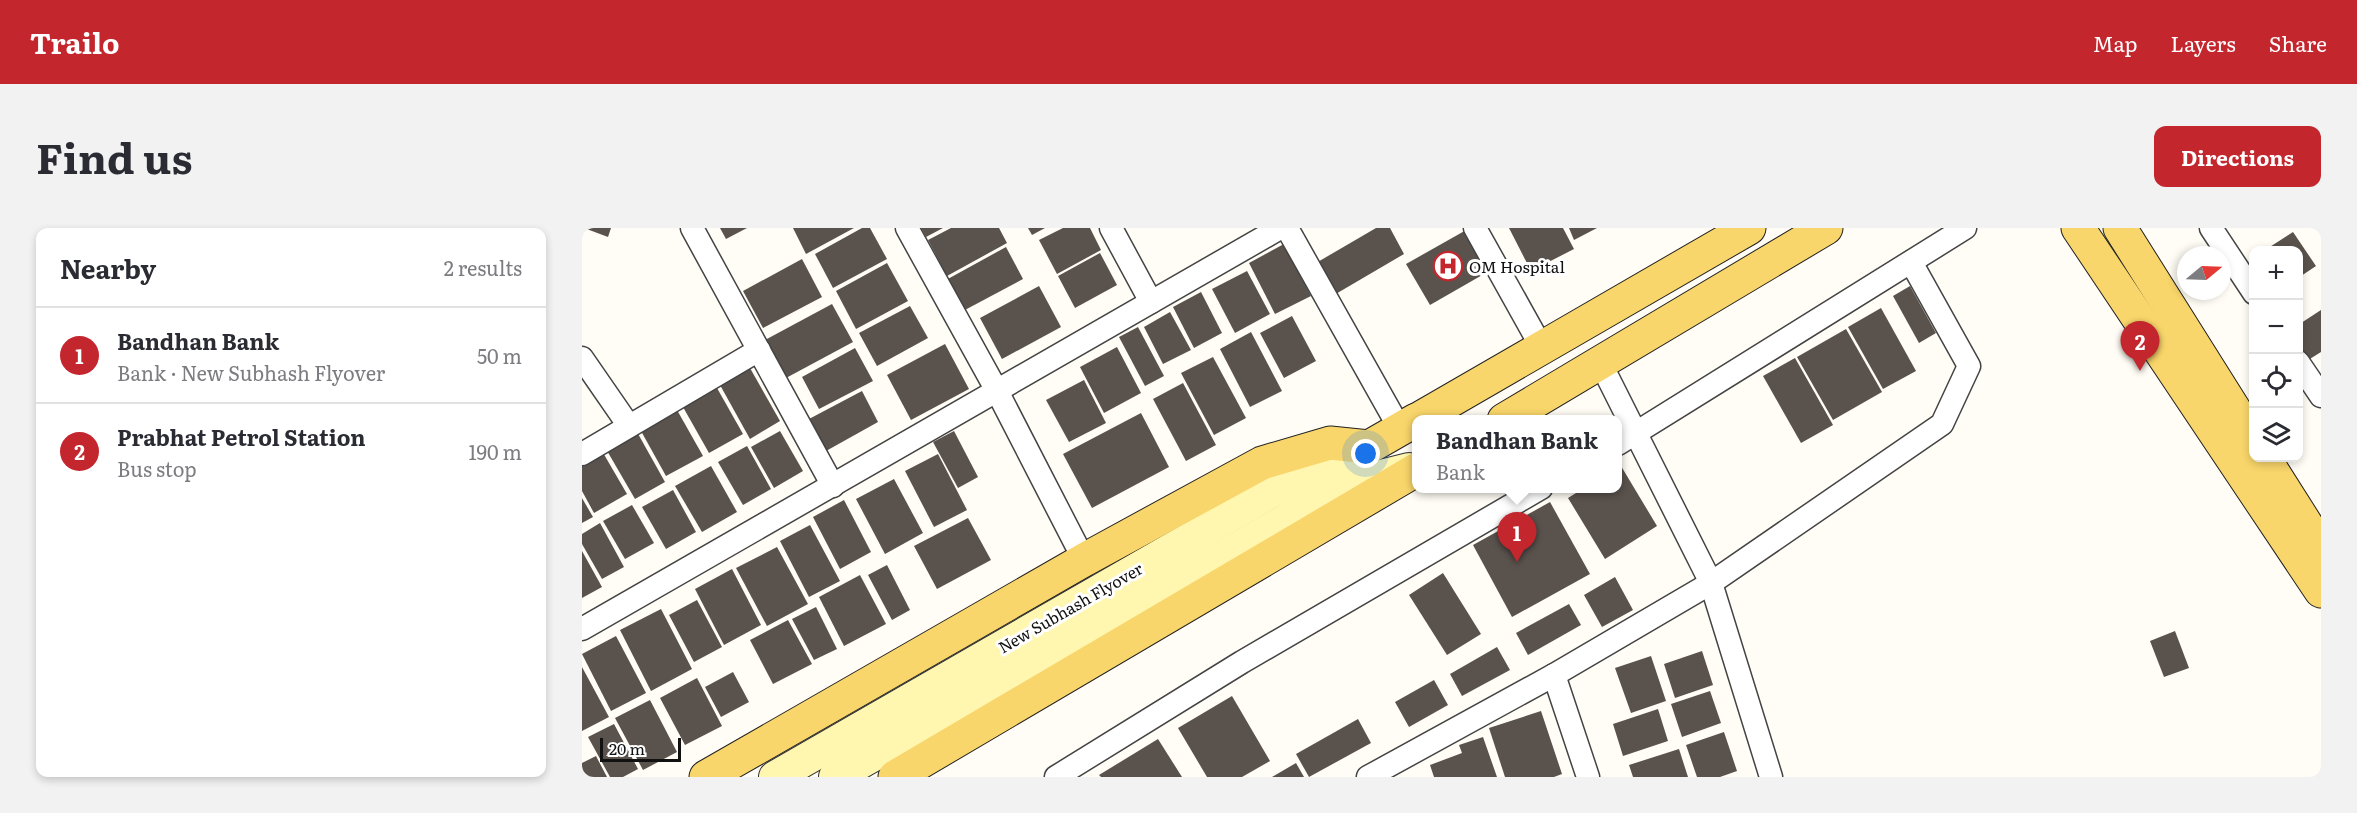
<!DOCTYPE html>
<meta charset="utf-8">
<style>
:root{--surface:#fff;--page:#f2f2f3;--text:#2b2b33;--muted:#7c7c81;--line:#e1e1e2;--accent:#c4262e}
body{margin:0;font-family:Literata,serif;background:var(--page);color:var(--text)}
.controls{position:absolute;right:18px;top:18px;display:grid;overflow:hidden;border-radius:12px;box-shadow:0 3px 9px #0003}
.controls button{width:54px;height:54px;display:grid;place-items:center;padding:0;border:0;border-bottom:2px solid var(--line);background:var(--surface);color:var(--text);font:30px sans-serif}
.compass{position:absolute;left:1595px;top:18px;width:54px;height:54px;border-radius:50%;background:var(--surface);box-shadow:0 3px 9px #0003;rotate:71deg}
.scale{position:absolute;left:18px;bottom:15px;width:81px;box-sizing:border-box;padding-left:6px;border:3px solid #111;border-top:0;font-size:16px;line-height:21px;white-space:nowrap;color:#111;-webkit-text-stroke:4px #fff;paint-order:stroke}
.you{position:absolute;left:784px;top:226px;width:21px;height:21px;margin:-15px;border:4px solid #fff;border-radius:50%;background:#1a73e8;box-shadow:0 0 0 9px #1a73e833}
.badge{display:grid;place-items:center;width:39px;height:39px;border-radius:50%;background:var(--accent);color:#fff;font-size:20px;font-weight:700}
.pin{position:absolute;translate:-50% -50px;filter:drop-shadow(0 2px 3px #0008)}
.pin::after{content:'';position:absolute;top:32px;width:21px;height:18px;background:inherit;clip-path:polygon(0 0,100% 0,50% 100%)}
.popup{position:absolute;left:830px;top:187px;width:210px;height:78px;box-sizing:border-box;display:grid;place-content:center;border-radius:12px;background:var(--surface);filter:drop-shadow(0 2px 4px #0005);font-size:20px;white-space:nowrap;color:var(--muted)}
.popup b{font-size:22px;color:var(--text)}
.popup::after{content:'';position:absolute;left:50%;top:100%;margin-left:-12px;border:12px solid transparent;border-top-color:var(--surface)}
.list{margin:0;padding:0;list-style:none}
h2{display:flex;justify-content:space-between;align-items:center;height:78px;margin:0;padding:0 24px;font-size:26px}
h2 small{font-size:20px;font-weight:400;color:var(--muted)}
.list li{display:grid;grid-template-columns:39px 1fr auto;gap:18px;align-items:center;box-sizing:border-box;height:96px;padding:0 24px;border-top:2px solid var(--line)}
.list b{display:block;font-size:22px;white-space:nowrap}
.list p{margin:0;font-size:20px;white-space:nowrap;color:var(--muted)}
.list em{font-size:20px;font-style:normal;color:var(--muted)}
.icon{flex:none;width:33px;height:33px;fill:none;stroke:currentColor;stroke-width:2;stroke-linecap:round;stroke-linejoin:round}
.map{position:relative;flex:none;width:1739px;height:549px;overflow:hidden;border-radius:12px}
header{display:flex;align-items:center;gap:36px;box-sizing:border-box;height:84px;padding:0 30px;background:var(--accent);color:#fff}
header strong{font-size:28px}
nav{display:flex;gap:33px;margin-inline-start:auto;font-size:21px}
.intro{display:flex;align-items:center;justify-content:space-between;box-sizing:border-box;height:144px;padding:0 36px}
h1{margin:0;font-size:42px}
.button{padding:15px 27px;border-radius:12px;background:var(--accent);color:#fff;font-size:21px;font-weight:700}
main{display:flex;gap:36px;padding:0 36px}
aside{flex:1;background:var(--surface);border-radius:12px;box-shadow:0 3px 9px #0003}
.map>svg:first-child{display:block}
</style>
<header>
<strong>Trailo</strong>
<nav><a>Map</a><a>Layers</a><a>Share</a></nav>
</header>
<div class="intro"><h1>Find us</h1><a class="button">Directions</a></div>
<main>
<aside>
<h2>Nearby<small>2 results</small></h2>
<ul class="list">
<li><span class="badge">1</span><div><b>Bandhan Bank</b><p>Bank · New Subhash Flyover</p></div><em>50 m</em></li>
<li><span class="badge">2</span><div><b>Prabhat Petrol Station</b><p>Bus stop</p></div><em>190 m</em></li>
</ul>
</aside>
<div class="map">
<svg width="1739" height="549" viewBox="0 0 1739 549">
<rect width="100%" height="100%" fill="#fffdf5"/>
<g fill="#5a524d">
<polygon points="2,0 29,0 26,9"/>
<polygon points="138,0 165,0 144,11"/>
<polygon points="211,0 272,0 224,26"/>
<polygon points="280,0 288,0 305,31 251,60 233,26"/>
<polygon points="339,0 361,0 344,9"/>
<polygon points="369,0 417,0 425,15 365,48 346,12"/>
<polygon points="446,0 463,0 450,7"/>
<polygon points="481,0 508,0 519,22 475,46 457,12"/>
<polygon points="794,0 808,0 822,26 752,67 734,35"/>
<polygon points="927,0 981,0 992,21 949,43"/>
<polygon points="987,0 1015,0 992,12"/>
<polygon points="886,1 909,42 848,77 824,36"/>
<polygon points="1711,4 1734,38 1716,50 1716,22 1683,22"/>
<polygon points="702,16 729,68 693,86 667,35"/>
<polygon points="424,19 441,51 381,83 364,52"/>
<polygon points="518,25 535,57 493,80 476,48"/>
<polygon points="220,31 240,69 181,100 161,63"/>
<polygon points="305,35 326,73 274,101 254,63"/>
<polygon points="665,43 688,86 653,105 630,61"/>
<polygon points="457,58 479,99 420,131 398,90"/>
<polygon points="1328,58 1354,105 1337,115 1311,68"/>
<polygon points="619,64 640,105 612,120 591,79"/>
<polygon points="250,76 271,114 204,150 183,112"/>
<polygon points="328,78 346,110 295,138 277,105"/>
<polygon points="1299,80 1334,143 1301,161 1266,99"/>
<polygon points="1739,82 1739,124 1723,134 1716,124 1716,97"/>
<polygon points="588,84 609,122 581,136 562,99"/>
<polygon points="710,88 734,133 702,150 678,105"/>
<polygon points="556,99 582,148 563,158 537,109"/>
<polygon points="1264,101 1300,164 1251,192 1215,129"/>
<polygon points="669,104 700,163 668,179 638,121"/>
<polygon points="363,116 387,161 329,192 305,147"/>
<polygon points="535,119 559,165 522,185 498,139"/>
<polygon points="273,120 291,153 237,181 220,149"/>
<polygon points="631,129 664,190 632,207 599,145"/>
<polygon points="1213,130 1251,197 1219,215 1181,148"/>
<polygon points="168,140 198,193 168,211 138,157"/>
<polygon points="502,152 524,195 487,214 464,172"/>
<polygon points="601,155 634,217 604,233 571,171"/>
<polygon points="135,160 161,206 127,225 101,179"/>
<polygon points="280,163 296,194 244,223 227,191"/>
<polygon points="95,182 121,228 84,248 59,203"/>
<polygon points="559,185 587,239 510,280 481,226"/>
<polygon points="198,203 221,243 192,260 169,219"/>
<polygon points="372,203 396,249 376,260 351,214"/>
<polygon points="55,204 83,254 53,271 24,221"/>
<polygon points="165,218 189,261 161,277 136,234"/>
<polygon points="20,223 45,266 12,285 0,263 0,234"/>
<polygon points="356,226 385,282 352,299 323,243"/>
<polygon points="129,238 155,284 120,304 93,258"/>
<polygon points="1039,238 1075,298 1023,331 986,270 1002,260 1036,260 1036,241"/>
<polygon points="312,251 341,305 303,326 274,271"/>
<polygon points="91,262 114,304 84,321 60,279"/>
<polygon points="0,270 11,289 0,295"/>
<polygon points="262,272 289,324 258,341 231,289"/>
<polygon points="968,274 1008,346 930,389 891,317"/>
<polygon points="50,277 72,315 43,331 21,293"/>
<polygon points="386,290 409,332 355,361 332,318"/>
<polygon points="18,295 42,339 20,351 0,316 0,306"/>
<polygon points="228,297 258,353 227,369 198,313"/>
<polygon points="195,319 226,376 185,398 154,340"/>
<polygon points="0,323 20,359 0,370"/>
<polygon points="305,337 328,382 310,392 286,347"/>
<polygon points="150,341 179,397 142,417 113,361"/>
<polygon points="861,345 899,406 865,427 827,367"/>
<polygon points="278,347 304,396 262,418 237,369"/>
<polygon points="1033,349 1051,382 1020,399 1002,367"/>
<polygon points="115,372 140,419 112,434 87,387"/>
<polygon points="987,376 999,397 946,427 934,405"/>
<polygon points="234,379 255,421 232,432 210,391"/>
<polygon points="79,381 110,441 69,463 38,402"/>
<polygon points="206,392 230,436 191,456 168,412"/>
<polygon points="1593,403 1607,440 1582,449 1568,413"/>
<polygon points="34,408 64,465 29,483 0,426"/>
<polygon points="915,419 928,442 880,468 868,446"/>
<polygon points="1120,423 1131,457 1093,470 1082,436"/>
<polygon points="1069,428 1084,473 1049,485 1033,440"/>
<polygon points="0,439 27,489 0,503"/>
<polygon points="151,444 167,474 139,489 123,459"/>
<polygon points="115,450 140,498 103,517 78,470"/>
<polygon points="852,452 866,477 827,499 813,474"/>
<polygon points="1128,463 1139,495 1100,509 1089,476"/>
<polygon points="650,468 688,533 660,549 625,549 596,500"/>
<polygon points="68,472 95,524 61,542 33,490"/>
<polygon points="1076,481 1086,513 1041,528 1031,496"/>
<polygon points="959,483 980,546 972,549 923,549 907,500"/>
<polygon points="776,491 789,515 727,549 714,526"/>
<polygon points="32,496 56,541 41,549 28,549 6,509"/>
<polygon points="1142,504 1155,543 1138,549 1115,549 1104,517"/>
<polygon points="901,509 915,549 852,549 848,537 880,525 877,517"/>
<polygon points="576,511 600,549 519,549 517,547"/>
<polygon points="1097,521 1106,549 1051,549 1047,537"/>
<polygon points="14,528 25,549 0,549 0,535"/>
<polygon points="714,535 722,549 690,549"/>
</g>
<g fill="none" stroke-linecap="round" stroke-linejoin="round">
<g stroke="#444" stroke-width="25">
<g id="minor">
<polyline points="110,0 251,258"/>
<polyline points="325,0 415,163 502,332"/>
<polyline points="529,0 569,74"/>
<polyline points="705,0 818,201"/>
<polyline points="893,0 960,120"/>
<polyline points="1629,0 1672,65"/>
<polyline points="0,130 47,198"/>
<polyline points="1716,134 1739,168"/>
<polyline points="1019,136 1129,355 1189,549"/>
<polyline points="1036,216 1383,0"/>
<polyline points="0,226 177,122"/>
<polyline points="0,401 698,0"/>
<polyline points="972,447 1006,549"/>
<polyline points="474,549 660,434 959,260"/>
<polyline points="786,549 972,447 1129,355 1360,196 1387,138 1329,34"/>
</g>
</g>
<g stroke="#333" stroke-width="34">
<g id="secondary">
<polyline points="193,549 689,264 787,219"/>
<polyline points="253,549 709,289 787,251 827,241"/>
</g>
</g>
<g stroke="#222" stroke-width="35">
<g id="primary">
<polyline points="1496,0 1739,363"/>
<polyline points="1538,0 1672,213"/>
<polyline points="835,192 1167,0"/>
<polyline points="922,192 1244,0"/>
<polyline points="1682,230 1739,320"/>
<polyline points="124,549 502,332 680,235 748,215 787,219 834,192"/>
<polyline points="313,549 834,242"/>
</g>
</g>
<use href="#minor" stroke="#fff" stroke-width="22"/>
<use href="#secondary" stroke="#fff6b0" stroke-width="32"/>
<use href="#primary" stroke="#f9d66b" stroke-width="33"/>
</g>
<defs>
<g id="hospital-ring" transform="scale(1.5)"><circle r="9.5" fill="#fff" stroke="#c4262e" stroke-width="1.5"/><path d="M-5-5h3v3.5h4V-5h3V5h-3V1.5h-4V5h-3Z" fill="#c4262e"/></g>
</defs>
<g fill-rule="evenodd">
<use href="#hospital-ring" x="866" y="38"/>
</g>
<g text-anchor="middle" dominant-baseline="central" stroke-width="6" stroke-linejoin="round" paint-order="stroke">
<g font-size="16" fill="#111" stroke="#fff" text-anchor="start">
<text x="887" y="38">OM Hospital</text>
</g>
<g font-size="16" fill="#111" stroke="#fff">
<text transform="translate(488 379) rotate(-30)">New Subhash Flyover</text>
</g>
</g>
</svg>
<div class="controls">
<button>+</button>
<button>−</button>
<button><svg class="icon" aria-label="locate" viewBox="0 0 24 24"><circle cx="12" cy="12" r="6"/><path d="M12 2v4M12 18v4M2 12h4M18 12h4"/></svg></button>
<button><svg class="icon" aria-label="layers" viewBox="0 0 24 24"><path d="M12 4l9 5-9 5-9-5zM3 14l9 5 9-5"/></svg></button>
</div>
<svg class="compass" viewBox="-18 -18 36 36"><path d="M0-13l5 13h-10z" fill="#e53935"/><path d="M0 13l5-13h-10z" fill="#7c7c81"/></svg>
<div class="scale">20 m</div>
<div class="you"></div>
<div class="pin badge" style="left:935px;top:334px">1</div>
<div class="popup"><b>Bandhan Bank</b>Bank</div>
<div class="pin badge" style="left:1558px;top:143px">2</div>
</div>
</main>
